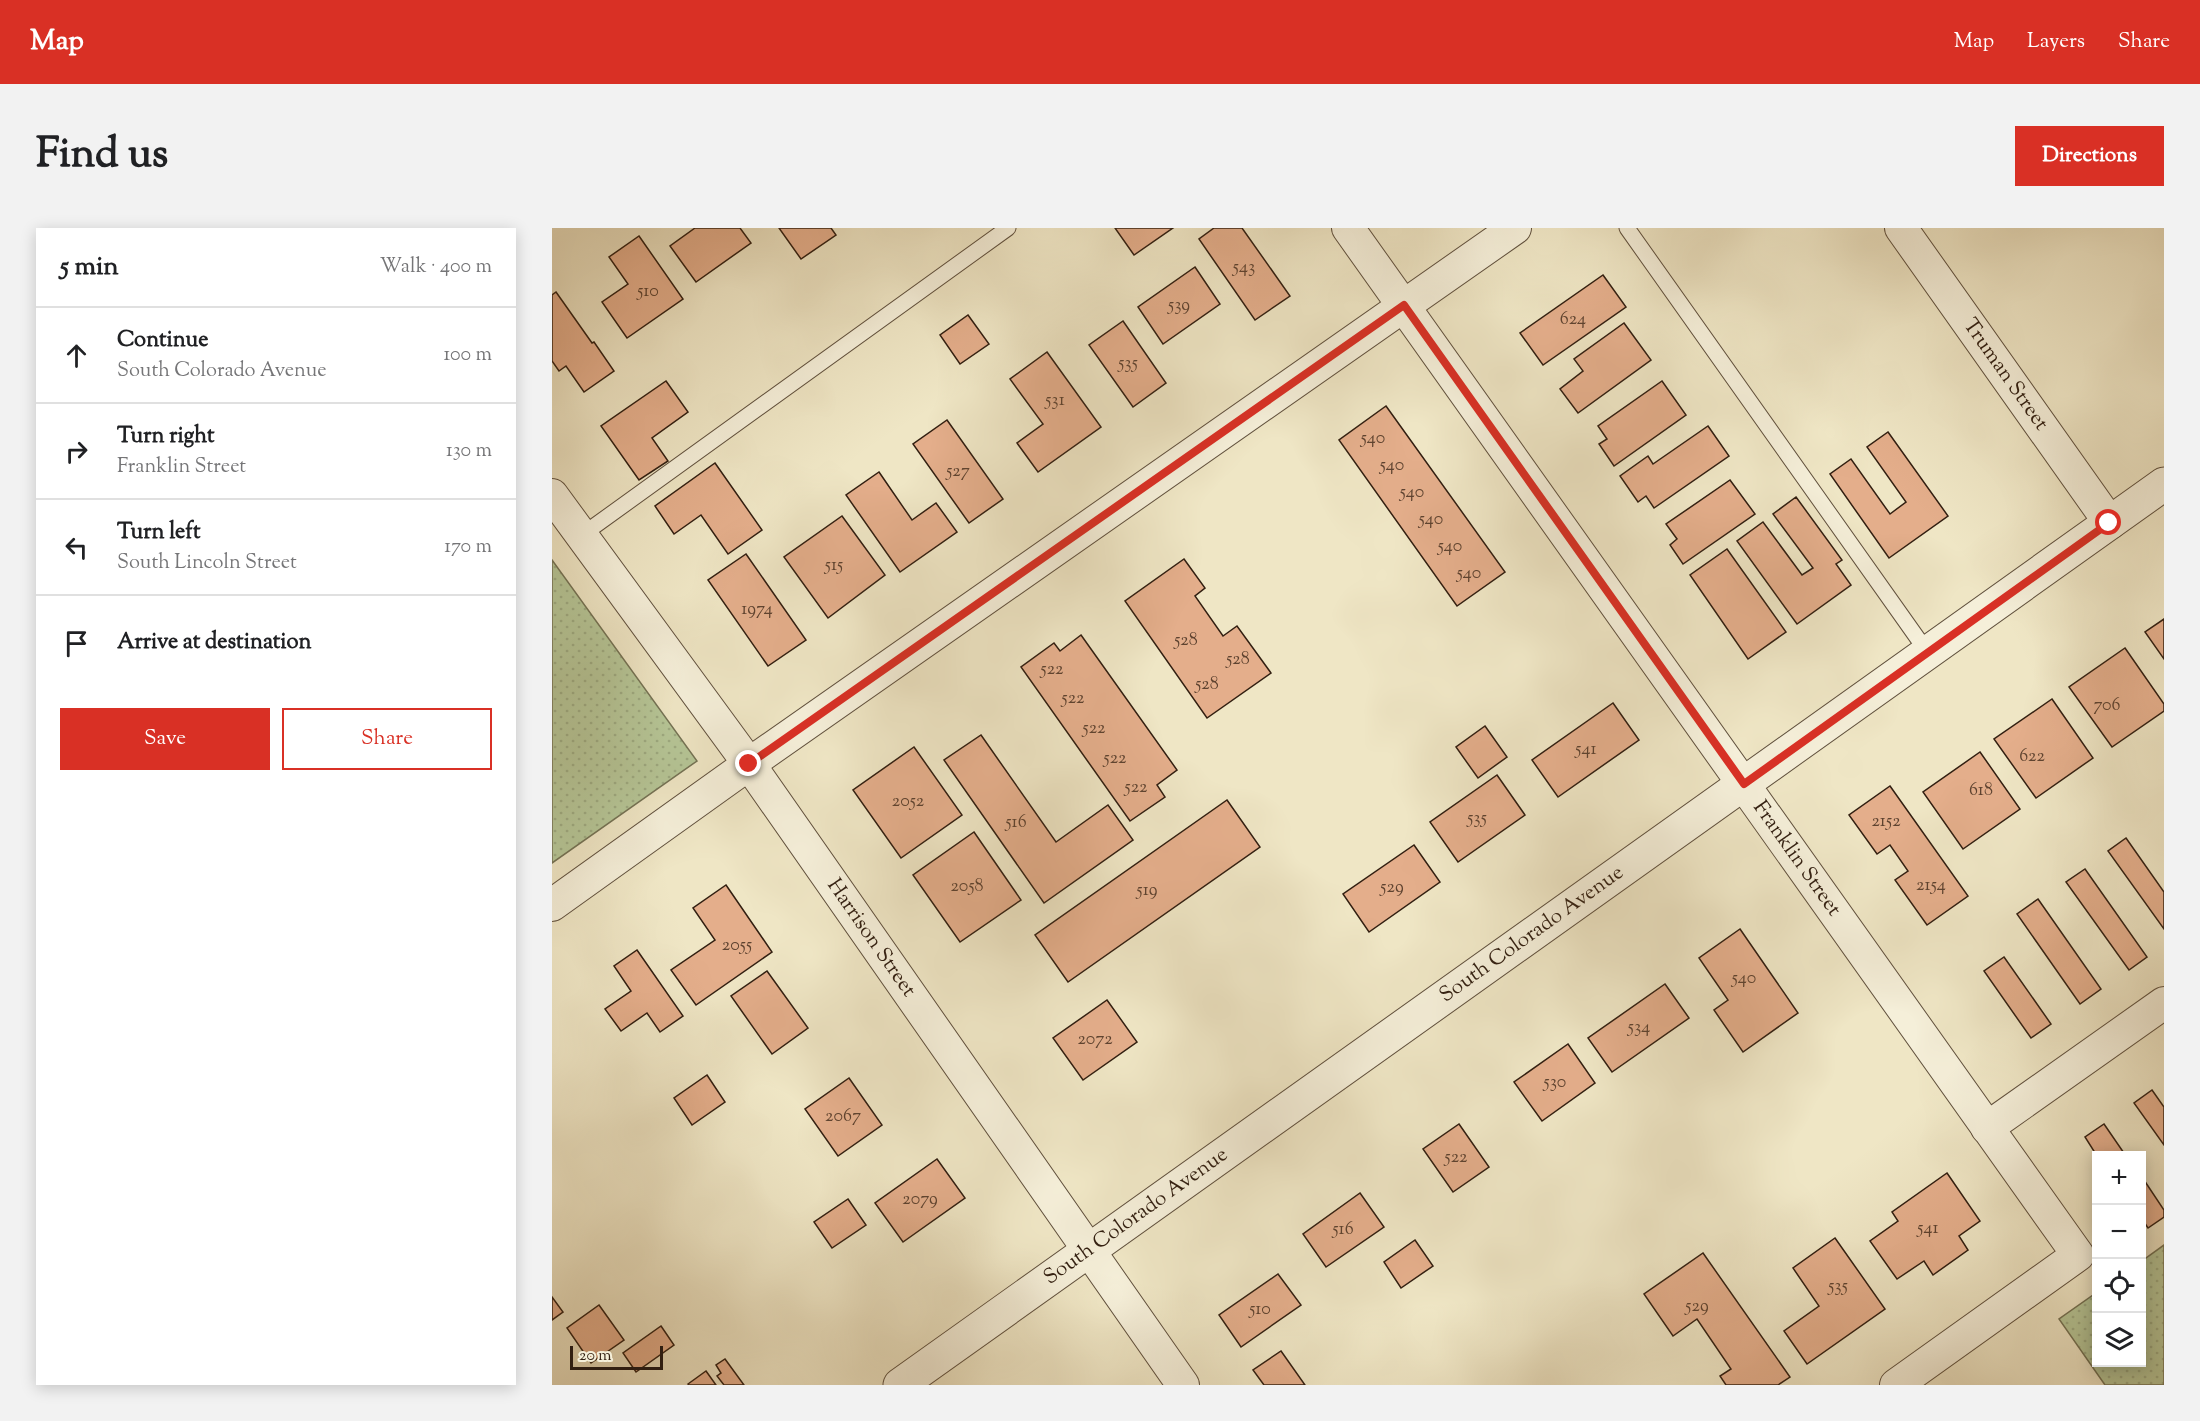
<!DOCTYPE html>
<meta charset="utf-8">
<style>
:root{--surface:#fff;--page:#f2f2f2;--text:#202124;--muted:#757577;--line:#e0e0e0;--accent:#d93025}
body{margin:0;font-family:"Sorts Mill Goudy",serif;background:var(--page);color:var(--text)}
.controls{position:absolute;right:18px;bottom:18px;display:grid;overflow:hidden;border-radius:0px;box-shadow:0 3px 15px #0003}
.controls button{width:54px;height:54px;display:grid;place-items:center;padding:0;border:0;border-bottom:2px solid var(--line);background:var(--surface);color:var(--text);font:30px sans-serif}
.scale{position:absolute;left:18px;bottom:15px;width:93px;box-sizing:border-box;padding-left:6px;border:3px solid #321f11;border-top:0;font-size:16px;line-height:21px;white-space:nowrap;color:#321f11;-webkit-text-stroke:4px #f5efd9;paint-order:stroke}
.stop{position:absolute;width:18px;height:18px;margin:-14px;border:4px solid #d93025;border-radius:50%;background:#fff}
.stop.end{background:#d93025;border-color:#fff;box-shadow:0 2px 6px #0008}
.list{margin:0;padding:0;list-style:none}
h2{display:flex;justify-content:space-between;align-items:center;height:78px;margin:0;padding:0 24px;font-size:26px}
h2 small{font-size:20px;font-weight:400;color:var(--muted)}
.list li{display:grid;grid-template-columns:39px 1fr auto;gap:18px;align-items:center;box-sizing:border-box;height:96px;padding:0 24px;border-top:2px solid var(--line)}
.list b{display:block;font-size:22px;white-space:nowrap}
.list p{margin:0;font-size:20px;white-space:nowrap;color:var(--muted)}
.list em{font-size:20px;font-style:normal;color:var(--muted)}
.actions{display:flex;gap:12px;padding:18px 24px}
.actions a{flex:1;padding:14px 0;border:2px solid var(--accent);border-radius:0px;text-align:center;font-size:21px;color:var(--accent)}
.actions .main{background:var(--accent);color:#fff}
.icon{flex:none;width:33px;height:33px;fill:none;stroke:currentColor;stroke-width:2;stroke-linecap:round;stroke-linejoin:round}
.map{position:relative;flex:none;width:1612px;height:1157px;overflow:hidden;border-radius:0px}
header{display:flex;align-items:center;gap:36px;box-sizing:border-box;height:84px;padding:0 30px;background:var(--accent);color:#fff}
header strong{font-size:28px}
nav{display:flex;gap:33px;margin-inline-start:auto;font-size:21px}
.intro{display:flex;align-items:center;justify-content:space-between;box-sizing:border-box;height:144px;padding:0 36px}
h1{margin:0;font-size:42px}
.button{padding:15px 27px;border-radius:0px;background:var(--accent);color:#fff;font-size:21px;font-weight:700}
main{display:flex;gap:36px;padding:0 36px}
aside{flex:1;background:var(--surface);border-radius:0px;box-shadow:0 3px 15px #0003}
.map>svg:first-child{display:block}
</style>
<header>
<strong>Map</strong>
<nav><a>Map</a><a>Layers</a><a>Share</a></nav>
</header>
<div class="intro"><h1>Find us</h1><a class="button">Directions</a></div>
<main>
<aside>
<h2>5 min<small>Walk · 400 m</small></h2>
<ul class="list">
<li><svg class="icon" aria-label="ahead" viewBox="0 0 24 24"><path d="M12 20V5M6 11l6-6 6 6"/></svg><div><b>Continue</b><p>South Colorado Avenue</p></div><em>100 m</em></li>
<li><svg class="icon" aria-label="right" viewBox="0 0 24 24"><path d="M7 20v-9h11M14 6l5 5-5 5"/></svg><div><b>Turn right</b><p>Franklin Street</p></div><em>130 m</em></li>
<li><svg class="icon" aria-label="left" viewBox="0 0 24 24"><path d="M17 20v-9H6M10 6l-5 5 5 5"/></svg><div><b>Turn left</b><p>South Lincoln Street</p></div><em>170 m</em></li>
<li><svg class="icon" aria-label="arrive" viewBox="0 0 24 24"><path d="M6 21V4h12l-3 4 3 4H6"/></svg><div><b>Arrive at destination</b></div></li>
</ul>
<div class="actions"><a class="main">Save</a><a>Share</a></div>
</aside>
<div class="map">
<svg width="1612" height="1157" viewBox="0 0 1612 1157">
<defs>
<pattern id="grass-dots" width="8" height="8" patternUnits="userSpaceOnUse" patternTransform="scale(1.5)"><rect width="8" height="8" fill="#b6c697"/><path d="M2 2h.1M6 6h.1" fill="none" stroke="#9daa81" stroke-width="1.8" stroke-linecap="round"/></pattern>
</defs>
<rect width="100%" height="100%" fill="#efe6c5"/>
<filter id="stains"><feTurbulence type="fractalNoise" baseFrequency=".00333" numOctaves="4"/><feColorMatrix values="0 0 0 0 .2 0 0 0 0 .09 0 0 0 0 .02 0 0 0 .5 -.17"/></filter>
<radialGradient id="worn" r=".72"><stop offset=".6" stop-color="#630" stop-opacity="0"/><stop offset="1" stop-color="#630" stop-opacity=".3"/></radialGradient>
<g fill="url(#grass-dots)" stroke="#747254" stroke-width="1.5">
<polygon points="0,332 145,533 0,635"/>
<polygon points="1612,1017 1612,1157 1553,1157 1507,1091 1544,1065 1544,1134 1590,1134 1590,1033"/>
</g>
<g fill="#e4ae8b" stroke="#321f11" stroke-width="1.5">
<polygon points="143,0 188,0 199,15 144,54 118,18"/>
<polygon points="227,0 279,0 284,7 249,31"/>
<polygon points="563,0 621,0 582,27"/>
<polygon points="662,0 690,0 738,68 703,92 647,11"/>
<polygon points="87,8 131,71 75,110 50,74 76,56 57,29"/>
<polygon points="643,39 668,76 611,116 586,79"/>
<polygon points="1051,47 1074,79 991,137 968,105"/>
<polygon points="4,64 40,115 42,114 62,143 32,164 14,138 7,143 0,133 0,67"/>
<polygon points="416,87 437,116 408,136 388,107"/>
<polygon points="571,93 614,155 581,179 537,117"/>
<polygon points="1072,95 1099,132 1026,185 1008,161 1031,143 1022,131"/>
<polygon points="495,124 549,199 486,244 465,215 491,196 458,151"/>
<polygon points="114,153 136,184 100,210 116,233 87,252 49,198"/>
<polygon points="1110,153 1134,187 1062,238 1047,216 1055,211 1046,198"/>
<polygon points="834,178 953,344 905,378 787,212"/>
<polygon points="395,192 451,271 417,295 361,216"/>
<polygon points="1156,198 1177,228 1102,280 1094,268 1086,274 1068,248 1096,228 1101,236"/>
<polygon points="1336,204 1396,288 1337,330 1278,246 1299,231 1338,286 1354,274 1315,219"/>
<polygon points="163,235 210,302 176,326 149,287 122,306 103,278"/>
<polygon points="327,244 360,292 384,275 405,304 348,344 294,267"/>
<polygon points="1178,252 1203,286 1131,336 1118,317 1125,311 1114,296"/>
<polygon points="1244,269 1290,332 1284,336 1299,357 1245,396 1185,313 1211,294 1250,347 1261,340 1221,286"/>
<polygon points="290,288 333,347 276,390 232,329"/>
<polygon points="1175,321 1234,404 1196,431 1138,347"/>
<polygon points="194,326 254,412 216,438 156,352"/>
<polygon points="632,331 653,360 643,368 671,408 685,398 719,445 655,490 573,373"/>
<polygon points="1612,391 1612,431 1593,404"/>
<polygon points="529,407 625,542 605,557 613,569 578,593 469,439 502,415 508,423"/>
<polygon points="1573,420 1612,476 1612,483 1560,519 1517,459"/>
<polygon points="1500,471 1541,530 1484,570 1442,511"/>
<polygon points="1061,475 1087,512 1006,569 980,532"/>
<polygon points="933,498 955,529 926,550 904,519"/>
<polygon points="429,507 504,614 556,577 581,612 492,675 392,532"/>
<polygon points="362,519 410,587 349,630 301,562"/>
<polygon points="1428,524 1468,581 1411,621 1371,564"/>
<polygon points="945,547 973,587 906,634 878,594"/>
<polygon points="1338,558 1416,668 1375,697 1343,652 1356,643 1338,617 1325,626 1297,587"/>
<polygon points="675,572 708,619 516,754 483,707"/>
<polygon points="422,604 469,672 408,714 361,647"/>
<polygon points="1574,610 1612,664 1612,701 1556,623"/>
<polygon points="862,617 888,654 817,704 791,666"/>
<polygon points="1533,641 1595,729 1577,742 1514,654"/>
<polygon points="174,657 220,724 144,777 119,742 163,712 141,680"/>
<polygon points="1486,671 1549,761 1528,776 1465,686"/>
<polygon points="1188,701 1246,785 1191,824 1162,782 1176,772 1147,730"/>
<polygon points="85,722 131,788 108,804 95,785 69,803 53,781 79,763 62,738"/>
<polygon points="1452,729 1499,796 1479,810 1432,743"/>
<polygon points="215,743 256,800 220,826 179,768"/>
<polygon points="1113,756 1137,790 1060,844 1036,810"/>
<polygon points="555,772 585,814 531,852 501,810"/>
<polygon points="1016,816 1043,855 990,893 962,854"/>
<polygon points="155,847 173,874 140,897 122,870"/>
<polygon points="297,850 330,897 286,928 253,881"/>
<polygon points="1600,862 1612,879 1612,917 1582,875"/>
<polygon points="907,896 937,939 901,964 871,921"/>
<polygon points="1552,896 1574,928 1545,928 1533,909"/>
<polygon points="385,931 413,970 351,1014 323,975"/>
<polygon points="1395,945 1428,993 1407,1008 1416,1022 1381,1047 1372,1033 1345,1051 1318,1013 1346,993 1340,984"/>
<polygon points="1590,949 1612,982 1612,989 1596,1000 1590,991"/>
<polygon points="808,965 832,999 774,1039 751,1006"/>
<polygon points="296,971 314,997 280,1020 262,994"/>
<polygon points="1283,1010 1333,1081 1255,1136 1232,1103 1267,1078 1241,1040"/>
<polygon points="863,1012 881,1038 849,1060 832,1034"/>
<polygon points="1151,1025 1238,1149 1226,1157 1174,1157 1168,1148 1179,1141 1145,1091 1121,1108 1092,1066"/>
<polygon points="726,1046 749,1077 689,1119 667,1087"/>
<polygon points="0,1069 11,1084 0,1092"/>
<polygon points="47,1077 72,1112 39,1135 15,1100"/>
<polygon points="109,1098 122,1117 84,1144 71,1125"/>
<polygon points="729,1123 753,1157 712,1157 701,1142"/>
<polygon points="173,1131 192,1157 172,1157 165,1148 169,1145 164,1137"/>
<polygon points="154,1143 164,1157 137,1157 136,1156"/>
</g>
<g fill="none" stroke-linecap="round" stroke-linejoin="round">
<g stroke="#61513e" stroke-width="17">
<g id="service">
<polyline points="1075,0 1376,425"/>
<polyline points="30,307 456,0"/>
</g>
</g>
<g stroke="#61513e" stroke-width="34">
<g id="minor">
<path id="s1" d="M 796,0 L 1526,1027 L 1344,1157"/>
<path id="s2" d="M 1349,0 L 1558,295"/>
<path id="s3" d="M 0,267 L 197,536 L 631,1157"/>
<polyline points="0,677 197,536 963,0"/>
<polyline points="1435,900 1612,775"/>
</g>
</g>
<g stroke="#61513e" stroke-width="35">
<g id="tertiary">
<path id="s4" d="M 348,1157 L 1612,256"/>
</g>
</g>
<use href="#service" stroke="#f5efd9" stroke-width="15"/>
<use href="#minor" stroke="#f5efd9" stroke-width="32"/>
<use href="#tertiary" stroke="#f5efd9" stroke-width="33"/>
</g>
<g fill="none" stroke-linecap="round" stroke-linejoin="round">
<polyline stroke="#d93025" stroke-width="8" points="197,536 852,77 1192,556 1557,295"/>
</g>
<g text-anchor="middle" dominant-baseline="central" stroke-width="5" stroke-linejoin="round" paint-order="stroke">
<g font-size="18" fill="#5e4330">
<text x="692" y="40">543</text>
<text x="96" y="64">510</text>
<text x="627" y="78">539</text>
<text x="1021" y="92">624</text>
<text x="576" y="136">535</text>
<text x="503" y="173">531</text>
<text x="821" y="211">540</text>
<text x="840" y="238">540</text>
<text x="406" y="244">527</text>
<text x="860" y="265">540</text>
<text x="879" y="292">540</text>
<text x="898" y="319">540</text>
<text x="282" y="338">515</text>
<text x="917" y="346">540</text>
<text x="205" y="382">1974</text>
<text x="634" y="413">528</text>
<text x="686" y="432">528</text>
<text x="500" y="442">522</text>
<text x="655" y="457">528</text>
<text x="521" y="471">522</text>
<text x="1555" y="478">706</text>
<text x="542" y="501">522</text>
<text x="1034" y="522">541</text>
<text x="1480" y="529">622</text>
<text x="563" y="531">522</text>
<text x="584" y="560">522</text>
<text x="1429" y="563">618</text>
<text x="356" y="574">2052</text>
<text x="925" y="591">535</text>
<text x="1334" y="594">2152</text>
<text x="464" y="595">516</text>
<text x="1379" y="658">2154</text>
<text x="415" y="659">2058</text>
<text x="840" y="660">529</text>
<text x="595" y="663">519</text>
<text x="185" y="718">2055</text>
<text x="1192" y="751">540</text>
<text x="1087" y="800">534</text>
<text x="543" y="812">2072</text>
<text x="1003" y="855">530</text>
<text x="291" y="889">2067</text>
<text x="904" y="930">522</text>
<text x="368" y="972">2079</text>
<text x="1376" y="1001">541</text>
<text x="791" y="1002">516</text>
<text x="1286" y="1059">535</text>
<text x="1145" y="1079">529</text>
<text x="708" y="1082">510</text>
</g>
<g font-size="21" fill="#321f11" stroke="#f5efd9">
<text stroke="none"><textPath href="#s2" startOffset="180">Truman Street</textPath></text>
<text stroke="none"><textPath href="#s1" startOffset="774">Franklin Street</textPath></text>
<text stroke="none"><textPath href="#s4" startOffset="776">South Colorado Avenue</textPath></text>
<text stroke="none"><textPath href="#s3" startOffset="546">Harrison Street</textPath></text>
<text stroke="none"><textPath href="#s4" startOffset="290">South Colorado Avenue</textPath></text>
</g>
</g>
<rect width="100%" height="100%" filter="url(#stains)"/>
<rect width="100%" height="100%" fill="url(#worn)"/>
</svg>
<div class="controls">
<button>+</button>
<button>−</button>
<button><svg class="icon" aria-label="locate" viewBox="0 0 24 24"><circle cx="12" cy="12" r="6"/><path d="M12 2v4M12 18v4M2 12h4M18 12h4"/></svg></button>
<button><svg class="icon" aria-label="layers" viewBox="0 0 24 24"><path d="M12 4l9 5-9 5-9-5zM3 14l9 5 9-5"/></svg></button>
</div>
<div class="scale">20 m</div>
<div class="stop" style="left:1557px;top:295px"></div>
<div class="stop end" style="left:197px;top:536px"></div>
</div>
</main>
